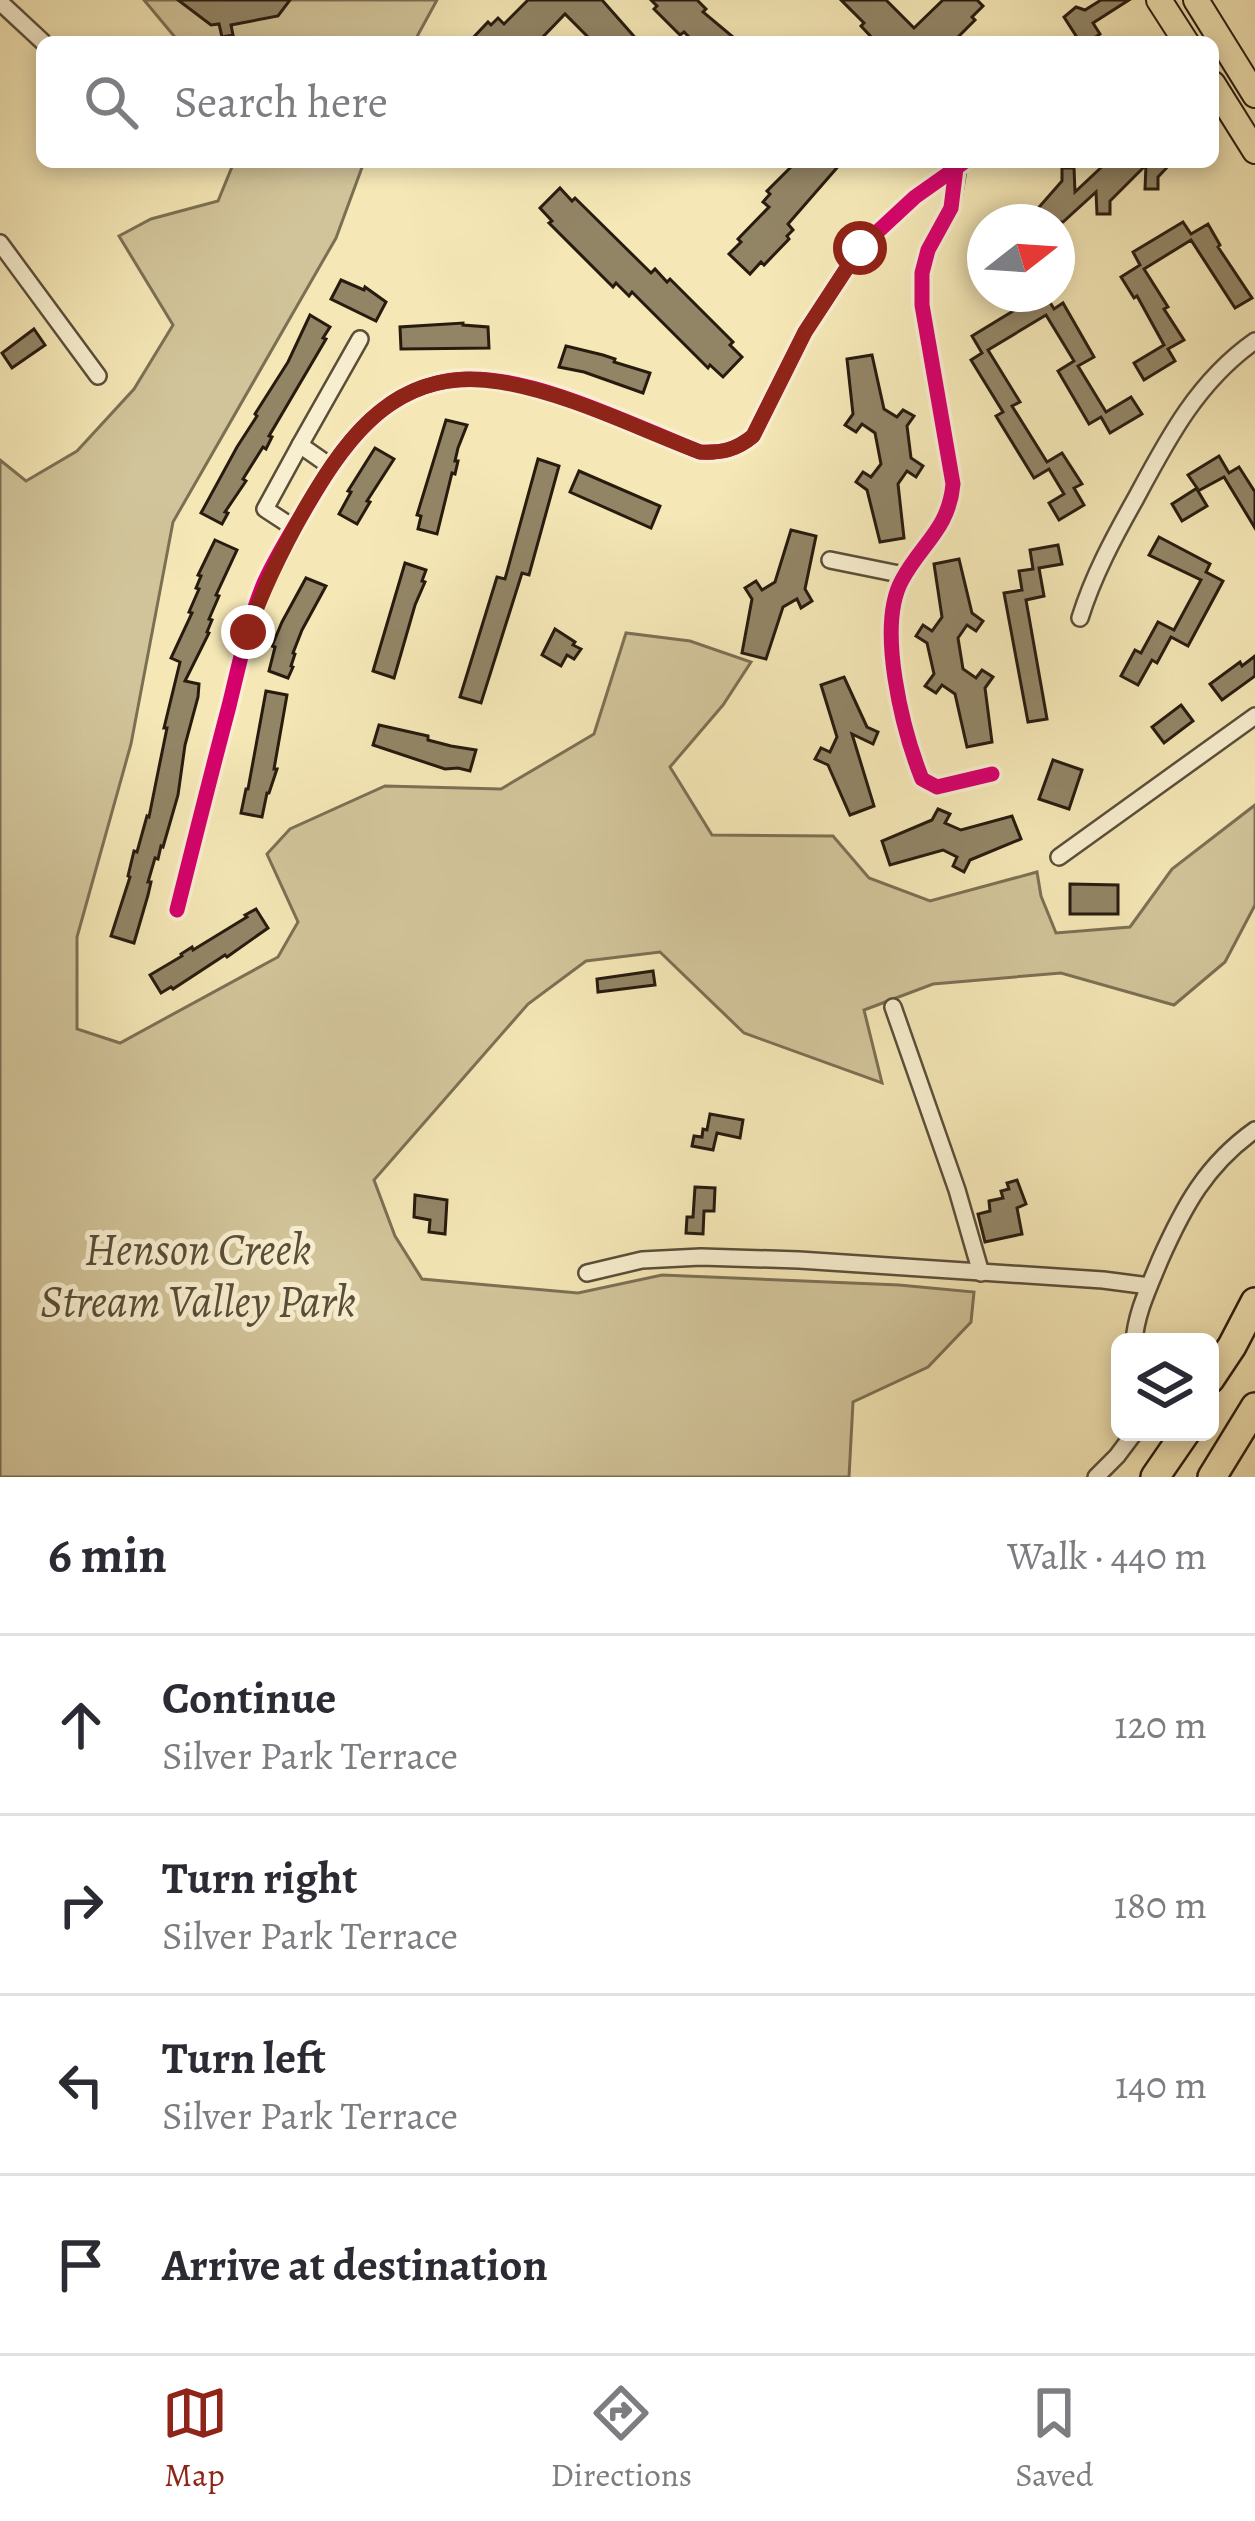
<!DOCTYPE html>
<meta charset="utf-8">
<style>
:root{--surface:#fff;--page:#f2f2f3;--text:#2b2b33;--muted:#7c7c81;--line:#e1e1e2;--accent:#8f2418}
body{margin:0;font-family:Alegreya,serif;background:var(--page);color:var(--text)}
.controls{position:absolute;right:36px;bottom:36px;display:grid;overflow:hidden;border-radius:18px;box-shadow:0 6px 18px #0003}
.controls button{width:108px;height:108px;display:grid;place-items:center;padding:0;border:0;border-bottom:3px solid var(--line);background:var(--surface);color:var(--text);font:60px sans-serif}
.compass{position:absolute;left:967px;top:204px;width:108px;height:108px;border-radius:50%;background:var(--surface);box-shadow:0 6px 18px #0003;rotate:73deg}
.stop{position:absolute;width:36px;height:36px;margin:-27px;border:9px solid #8f2418;border-radius:50%;background:#fff}
.stop.end{background:#8f2418;border-color:#fff;box-shadow:0 3px 12px #0008}
.list{margin:0;padding:0;list-style:none}
h2{display:flex;justify-content:space-between;align-items:center;height:156px;margin:0;padding:0 48px;font-size:51px}
h2 small{font-size:39px;font-weight:400;color:var(--muted)}
.list li{display:grid;grid-template-columns:78px 1fr auto;gap:36px;align-items:center;box-sizing:border-box;height:180px;padding:0 48px;border-top:3px solid var(--line)}
.list b{display:block;font-size:45px;white-space:nowrap}
.list p{margin:0;font-size:39px;white-space:nowrap;color:var(--muted)}
.list em{font-size:39px;font-style:normal;color:var(--muted)}
.icon{flex:none;width:66px;height:66px;fill:none;stroke:currentColor;stroke-width:2;stroke-linecap:round;stroke-linejoin:round}
.map{position:relative;flex:none;width:1255px;height:1477px;overflow:hidden}
.search{position:absolute;background:var(--surface);box-shadow:0 6px 18px #0003;left:36px;right:36px;top:36px;height:132px;display:flex;align-items:center;gap:30px;box-sizing:border-box;padding:0 42px;border-radius:18px;color:var(--muted);font-size:45px}
.sheet{height:876px;background:var(--surface)}
nav{display:flex;justify-content:space-around;align-items:center;box-sizing:border-box;height:168px;border-top:3px solid var(--line);background:var(--surface);font-size:33px;color:var(--muted)}
nav a{display:grid;justify-items:center;gap:6px}
nav .on{color:var(--accent)}
.map>svg:first-child{display:block}
</style>
<div class="map">
<svg width="1255" height="1477" viewBox="0 0 1255 1477">
<rect width="100%" height="100%" fill="#f5e7b6"/>
<filter id="stains"><feTurbulence type="fractalNoise" baseFrequency=".00167" numOctaves="4"/><feColorMatrix values="0 0 0 0 .2 0 0 0 0 .09 0 0 0 0 .02 0 0 0 .5 -.17"/></filter>
<radialGradient id="worn" r=".72"><stop offset=".6" stop-color="#630" stop-opacity="0"/><stop offset="1" stop-color="#630" stop-opacity=".3"/></radialGradient>
<g fill="#d2c49a" stroke="#7c7054" stroke-width="3">
<polygon points="144,0 437,0 414,42 179,42"/>
<polygon points="234,162 364,162 336,238 173,522 131,744 77,937 77,1029 120,1043 278,957 298,922 267,854 290,829 385,786 501,789 594,734 626,633 690,641 751,662 723,705 670,767 712,835 833,836 869,878 930,901 1037,872 1041,896 1056,933 1130,927 1172,869 1255,805 1255,905 1225,962 1174,1005 1061,973 933,984 864,1010 882,1083 744,1033 660,952 586,961 528,1004 374,1180 395,1236 422,1279 578,1293 662,1275 899,1285 974,1292 971,1322 928,1367 853,1402 849,1477 0,1477 0,460 26,481 77,451 134,389 173,325 119,236 151,219 218,201"/>
</g>
<g fill="#928566" stroke="#271b0f" stroke-width="3">
<polygon points="178,0 290,0 278,16 231,25 233,35 222,37 219,24 211,25"/>
<polygon points="528,0 602,0 639,42 593,42 565,14 538,42 469,42 488,22 491,25 498,18 504,24"/>
<polygon points="651,0 697,0 706,9 703,12 739,42 694,42 684,32 680,35 654,9 657,6"/>
<polygon points="841,0 886,0 914,28 943,0 977,0 983,6 972,17 975,20 953,42 876,42 861,26 864,23"/>
<polygon points="1101,0 1129,0 1093,23 1100,34 1088,42 1080,42 1064,17 1076,7 1085,10"/>
<polygon points="796,162 842,162 788,224 793,230 787,236 789,239 764,265 761,262 750,274 729,254 741,242 738,239 769,207 763,202 770,194 767,191"/>
<polygon points="1107,162 1172,162 1158,177 1158,189 1145,189 1146,165 1110,201 1110,214 1097,214 1096,192 1063,222 1026,222 1062,181 1062,168 1074,168 1075,192"/>
<polygon points="560,188 572,201 575,198 651,273 655,269 667,282 670,279 733,342 730,345 742,357 723,377 710,365 708,368 632,292 629,296 616,283 613,287 549,223 552,221 540,208"/>
<polygon points="1183,222 1191,234 1208,224 1220,245 1218,247 1252,298 1235,308 1191,240 1144,269 1168,307 1164,309 1184,340 1168,349 1175,361 1144,380 1134,363 1164,345 1137,296 1134,298 1121,277 1140,265 1133,252"/>
<polygon points="341,280 364,290 365,287 386,302 376,321 331,299"/>
<polygon points="1041,294 1045,294 1054,309 1063,303 1094,357 1078,366 1106,412 1131,397 1142,414 1110,433 1101,417 1089,424 1058,371 1074,361 1046,315 988,350 1020,402 1012,406 1047,462 1062,453 1082,484 1074,488 1084,505 1059,520 1049,503 1064,494 1049,469 1034,478 996,416 1003,412 971,360 982,353 972,336"/>
<polygon points="310,315 330,327 323,338 326,339 269,436 272,437 266,449 263,447 243,479 246,481 225,512 228,513 222,524 201,513 237,447 257,416 255,414 288,362"/>
<polygon points="463,323 463,325 488,327 489,348 401,349 400,327"/>
<polygon points="34,329 45,345 12,368 2,353"/>
<polygon points="566,346 603,355 615,359 614,362 650,373 643,393 584,372 559,367"/>
<polygon points="872,355 884,409 897,417 903,410 914,416 907,426 911,458 923,466 916,477 907,471 898,484 904,538 880,542 867,490 856,482 863,472 871,477 881,464 875,433 862,424 856,432 845,425 853,414 847,359"/>
<polygon points="446,420 467,425 458,448 455,461 458,461 455,474 452,473 437,534 418,529 421,516 417,515"/>
<polygon points="375,448 394,459 367,501 370,502 357,524 339,514 351,492 348,491"/>
<polygon points="1219,456 1229,473 1239,467 1255,492 1255,528 1224,477 1198,491 1207,506 1182,521 1172,504 1197,488 1188,475"/>
<polygon points="538,459 559,466 529,575 522,573 481,703 460,697 497,577 505,579"/>
<polygon points="579,471 660,506 651,528 570,492"/>
<polygon points="791,530 816,536 805,589 812,601 801,608 797,599 783,607 766,659 742,653 752,599 745,588 756,581 762,590 775,582"/>
<polygon points="1159,537 1210,564 1206,572 1223,581 1188,646 1171,637 1157,663 1152,660 1138,685 1121,676 1135,650 1141,653 1158,622 1174,630 1201,580 1149,555"/>
<polygon points="215,540 237,550 216,595 219,596 209,619 212,620 207,632 209,633 185,681 199,684 198,697 185,745 178,795 163,847 161,846 158,859 155,858 148,882 151,882 148,895 134,943 111,936 130,877 128,876 134,851 137,852 147,816 149,817 157,777 167,728 164,728 180,662 171,658 192,613 189,612 199,589 196,588 201,576 198,575"/>
<polygon points="1058,545 1062,564 1039,568 1044,596 1026,600 1047,719 1028,722 1004,593 1022,590 1019,571 1033,569 1030,550"/>
<polygon points="959,559 972,613 983,621 976,631 967,625 958,638 963,669 976,678 982,670 993,677 985,688 992,742 967,747 955,694 942,685 936,693 925,686 934,674 927,643 916,636 923,625 932,631 942,617 934,564"/>
<polygon points="405,563 426,570 422,581 425,582 415,605 394,678 373,671"/>
<polygon points="306,578 326,586 302,630 293,653 295,654 291,666 293,667 288,678 269,671 275,647 272,646 282,622"/>
<polygon points="555,629 575,642 573,645 581,649 574,659 567,655 561,666 542,655"/>
<polygon points="1255,656 1255,676 1222,700 1210,684 1240,662 1242,666"/>
<polygon points="844,677 867,727 878,732 873,744 852,734 874,806 850,815 828,765 815,759 821,748 830,752 837,737 821,685"/>
<polygon points="266,691 287,695 274,769 277,769 269,793 267,793 262,817 241,813 246,789 248,789"/>
<polygon points="1181,705 1193,721 1164,743 1152,727"/>
<polygon points="379,725 428,736 428,740 451,746 476,750 470,771 458,768 445,769 373,745"/>
<polygon points="1053,760 1082,770 1069,809 1039,799"/>
<polygon points="938,809 950,814 945,823 961,830 1012,816 1021,839 970,860 964,872 953,866 957,857 943,850 890,865 882,841 932,820"/>
<polygon points="1070,884 1118,885 1118,914 1070,914"/>
<polygon points="256,909 268,928 227,957 225,955 173,989 171,987 161,993 150,975 182,956 181,954 192,947 193,950 247,917 245,915"/>
<polygon points="653,971 655,985 598,992 597,979"/>
<polygon points="710,1114 743,1120 740,1138 717,1133 713,1150 692,1146 694,1136 702,1137 703,1129 707,1130"/>
<polygon points="1017,1180 1026,1204 1017,1208 1022,1234 985,1242 978,1214 990,1211 989,1201 1003,1198 1001,1191 1009,1189 1007,1183"/>
<polygon points="695,1187 715,1188 714,1211 704,1211 703,1234 686,1233 687,1217 693,1217"/>
<polygon points="415,1195 447,1200 445,1234 429,1232 430,1220 414,1217"/>
</g>
<g fill="none" stroke-linecap="round" stroke-linejoin="round">
<g stroke="#5a4e39" stroke-width="20">
<g id="minor">
<polyline points="0,2 43,42"/>
<path d="M 958,167 L 951,208 L 928,250 L 922,273 L 922,305 L 953,484 C 949,529 921,544 902,580 C 876,627 903,731 922,779 L 937,787 L 992,774"/>
<polyline points="0,243 98,376"/>
<polyline points="330,466 300,445 360,339"/>
<polyline points="294,528 265,509 300,445"/>
<polyline points="830,560 904,575"/>
<path d="M 1080,618 C 1093,576 1114,537 1136,498 C 1168,438 1198,381 1255,341"/>
<polyline points="1059,857 1255,716"/>
<path d="M 177,910 C 194,842 211,774 229,706 C 239,665 248,622 264,583 C 275,559 290,534 304,511 C 341,447 383,383 465,379 C 535,376 634,426 700,452 C 722,453 736,450 753,436 L 805,332 L 860,248 L 915,197 L 956,168"/>
<polyline points="893,1007 957,1190 981,1273"/>
<polyline points="587,1273 642,1260 701,1257 799,1260 1103,1280 1149,1286"/>
<path d="M 1134,1342 C 1136,1313 1149,1287 1160,1260 C 1184,1206 1206,1165 1255,1130"/>
<polyline points="1096,1477 1117,1456 1135,1432"/>
</g>
</g>
<g stroke="#271b0f" stroke-width="28">
<g id="primary">
<polyline points="1159,0 1186,42"/>
<polyline points="1196,0 1255,95"/>
<polyline points="1213,84 1255,151"/>
</g>
</g>
<g stroke="#271b0f" stroke-width="32">
<g id="trunk">
<polyline points="1210,1379 1232,1346 1255,1302"/>
<polyline points="1155,1477 1186,1432"/>
<polyline points="1212,1477 1255,1407"/>
</g>
</g>
<use href="#minor" stroke="#f8efd0" stroke-width="15"/>
<use href="#primary" stroke="#f5e7b6" stroke-width="24"/>
<use href="#trunk" stroke="#f5e7b6" stroke-width="27"/>
<g stroke="#f8efd0" stroke-width="22">
<g id="cycleway">
<path d="M 964,162 L 956,168 L 951,208 L 928,250 L 922,273 L 922,305 L 953,484 C 949,529 921,544 902,580 C 876,627 903,731 922,779 L 937,787 L 992,774"/>
<path d="M 177,910 C 194,842 211,774 229,706 C 239,665 248,622 264,583 C 275,559 290,534 304,511 C 341,447 383,383 465,379 C 535,376 634,426 700,452 C 722,453 736,450 753,436 L 805,332 L 860,248 L 915,197 L 956,168"/>
</g>
</g>
<use href="#cycleway" stroke="#d6006c" stroke-width="15"/>
</g>
<g fill="none" stroke-linecap="round" stroke-linejoin="round">
<path stroke="#8f2418" stroke-width="15" d="M 248,632 C 263,587 283,548 306,507 C 350,431 401,365 500,382 C 570,394 634,427 700,452 C 722,453 736,450 753,436 L 805,332 L 860,248"/>
</g>
<g text-anchor="middle" dominant-baseline="central" stroke-width="10" stroke-linejoin="round" paint-order="stroke">
<g font-size="45" font-style="italic" fill="#5a4e39" stroke="#f8efd0">
<text x="198" y="1249">Henson Creek<tspan x="198" dy="52">Stream Valley Park</tspan></text>
</g>
</g>
<rect width="100%" height="100%" filter="url(#stains)"/>
<rect width="100%" height="100%" fill="url(#worn)"/>
</svg>
<div class="controls">
<button><svg class="icon" aria-label="layers" viewBox="0 0 24 24"><path d="M12 4l9 5-9 5-9-5zM3 14l9 5 9-5"/></svg></button>
</div>
<svg class="compass" viewBox="-18 -18 36 36"><path d="M0-13l5 13h-10z" fill="#e53935"/><path d="M0 13l5-13h-10z" fill="#7c7c81"/></svg>
<div class="stop" style="left:860px;top:248px"></div>
<div class="stop end" style="left:248px;top:632px"></div>
<div class="search"><svg class="icon" aria-label="search" viewBox="0 0 24 24"><circle cx="10" cy="10" r="6"/><path d="M15 15l6 6"/></svg>Search here</div>
</div>
<section class="sheet">
<h2>6 min<small>Walk · 440 m</small></h2>
<ul class="list">
<li><svg class="icon" aria-label="ahead" viewBox="0 0 24 24"><path d="M12 20V5M6 11l6-6 6 6"/></svg><div><b>Continue</b><p>Silver Park Terrace</p></div><em>120 m</em></li>
<li><svg class="icon" aria-label="right" viewBox="0 0 24 24"><path d="M7 20v-9h11M14 6l5 5-5 5"/></svg><div><b>Turn right</b><p>Silver Park Terrace</p></div><em>180 m</em></li>
<li><svg class="icon" aria-label="left" viewBox="0 0 24 24"><path d="M17 20v-9H6M10 6l-5 5 5 5"/></svg><div><b>Turn left</b><p>Silver Park Terrace</p></div><em>140 m</em></li>
<li><svg class="icon" aria-label="arrive" viewBox="0 0 24 24"><path d="M6 21V4h12l-3 4 3 4H6"/></svg><div><b>Arrive at destination</b></div></li>
</ul>
</section>
<nav>
<a class="on"><svg class="icon" aria-label="map" viewBox="0 0 24 24"><path d="M3 6l6-2 6 2 6-2v14l-6 2-6-2-6 2zM9 4v14M15 6v14"/></svg>Map</a>
<a><svg class="icon" aria-label="directions" viewBox="0 0 24 24"><path d="M12 3l9 9-9 9-9-9zM9 14v-3h6M13 9l2 2-2 2"/></svg>Directions</a>
<a><svg class="icon" aria-label="saved" viewBox="0 0 24 24"><path d="M7 4h10v16l-5-4-5 4z"/></svg>Saved</a>
</nav>
